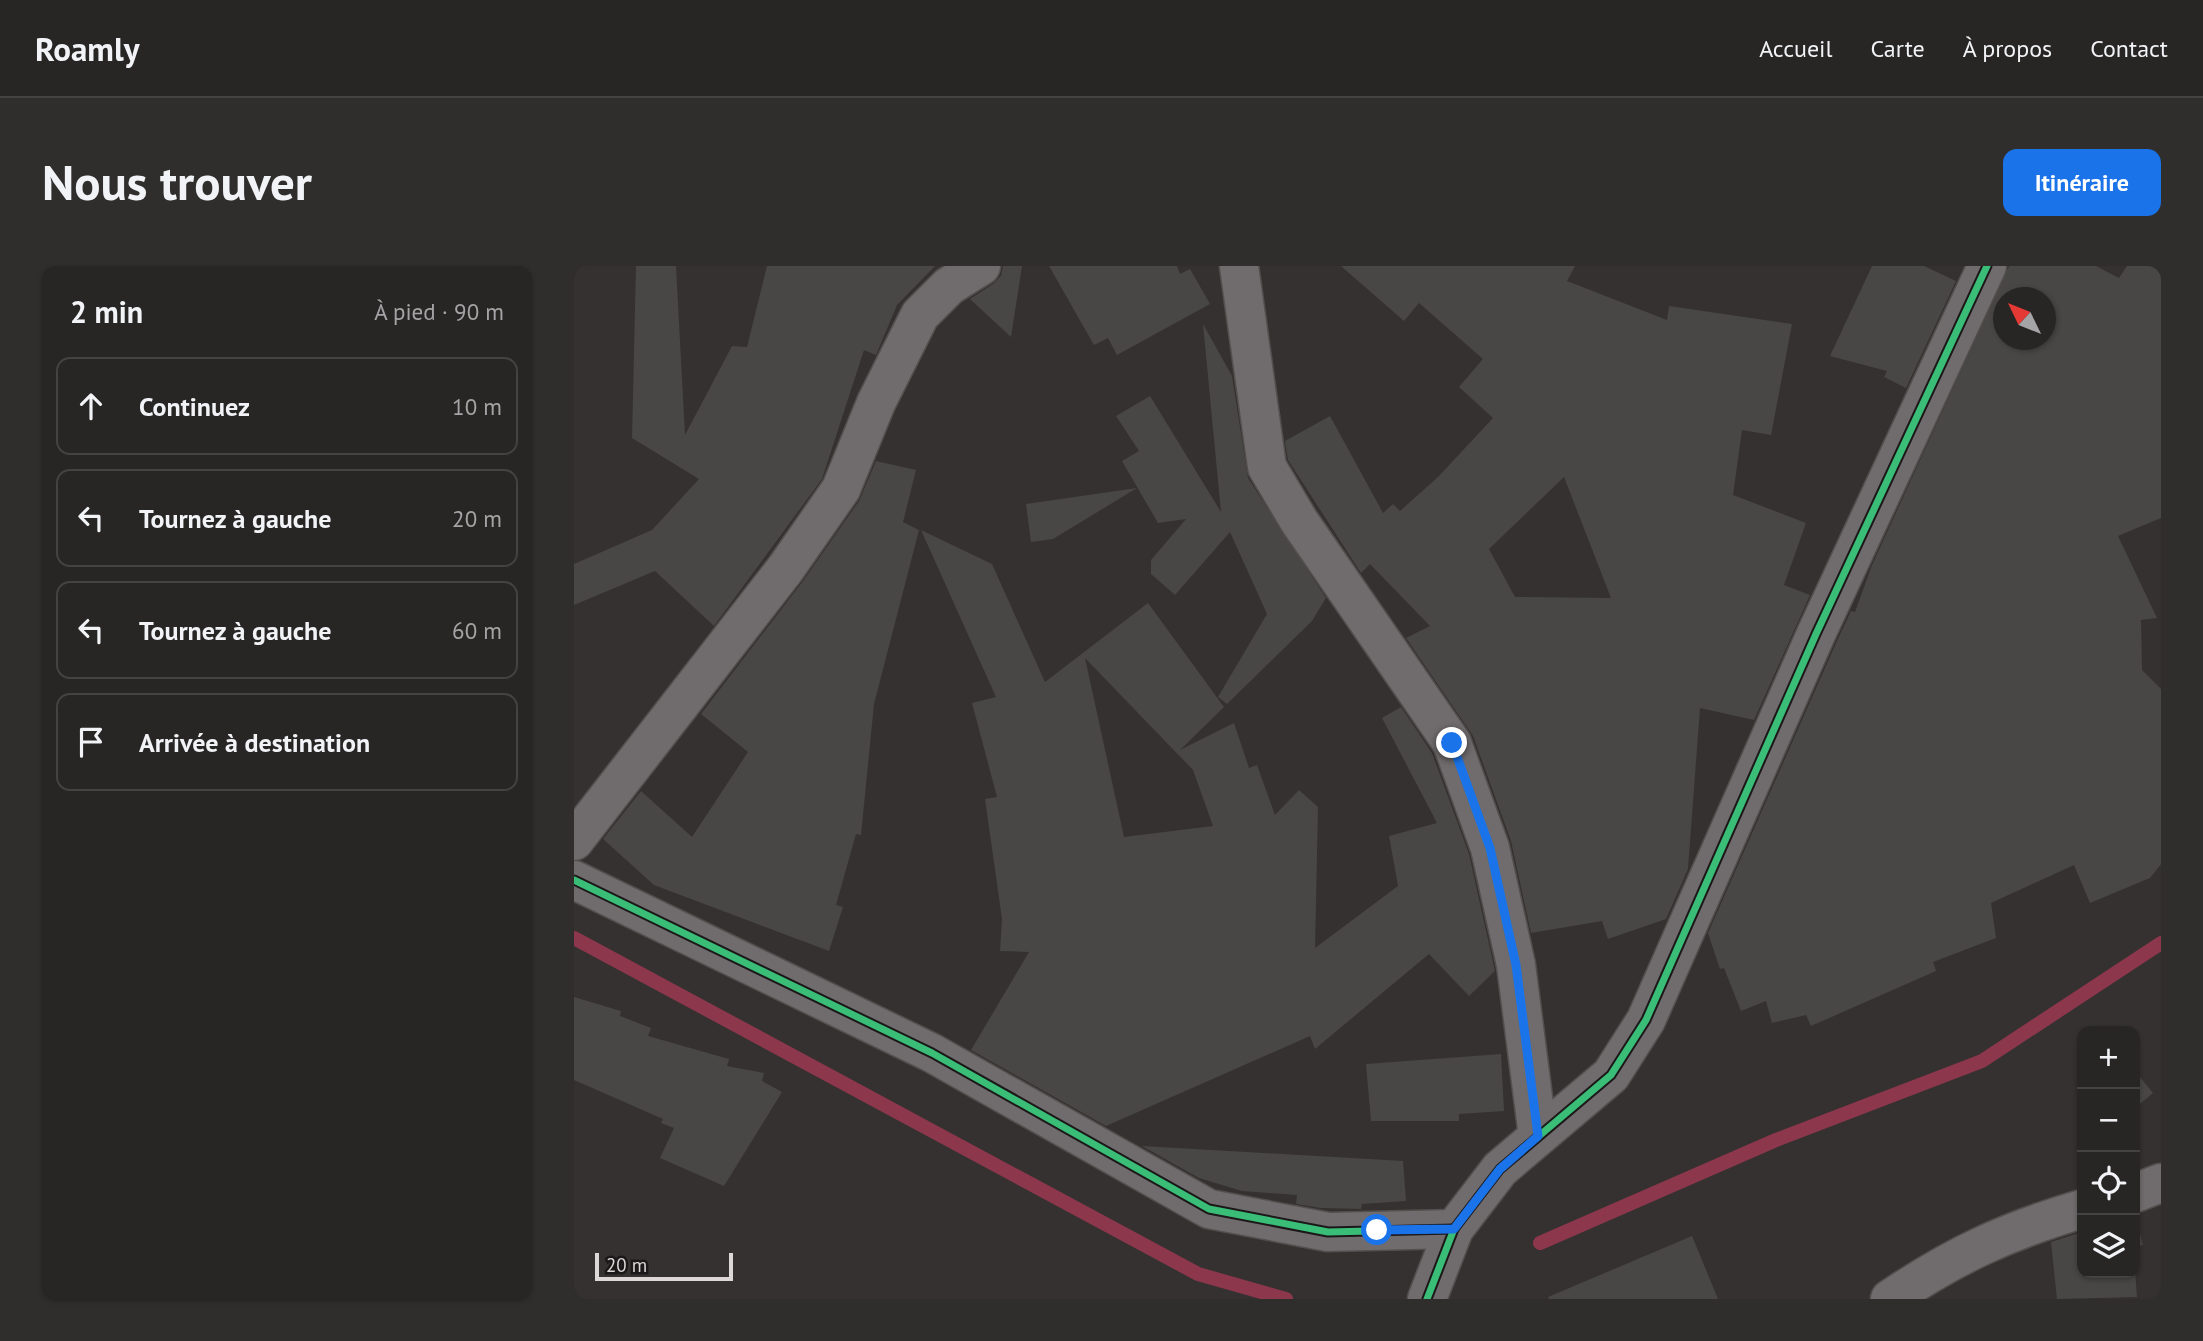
<!DOCTYPE html>
<html lang="fr">
<meta charset="utf-8">
<style>
:root{--surface:#282525;--page:#302d2d;--text:#f1f3f6;--muted:#a5a5a7;--line:#444242;--accent:#1a73e8}
body{margin:0;font-family:"PT Sans",sans-serif;background:var(--page);color:var(--text)}
.controls{position:absolute;right:21px;bottom:21px;display:grid;overflow:hidden;border-radius:14px;box-shadow:0 2px 5px #0004}
.controls button{width:63px;height:63px;display:grid;place-items:center;padding:0;border:0;border-bottom:2px solid var(--line);background:var(--surface);color:var(--text);font:35px sans-serif}
.compass{position:absolute;left:1419px;top:21px;width:63px;height:63px;border-radius:50%;background:var(--surface);box-shadow:0 2px 5px #0004;rotate:313deg}
.scale{position:absolute;left:21px;bottom:18px;width:138px;box-sizing:border-box;padding-left:7px;border:4px solid #ddd7d8;border-top:0;font-size:19px;line-height:24px;white-space:nowrap;color:#ddd7d8;-webkit-text-stroke:5px #1c1819;paint-order:stroke}
.stop{position:absolute;width:21px;height:21px;margin:-16px;border:5px solid #1a73e8;border-radius:50%;background:#fff}
.stop.end{background:#1a73e8;border-color:#fff;box-shadow:0 2px 7px #0008}
.list{margin:0;padding:0;list-style:none}
h2{display:flex;justify-content:space-between;align-items:center;height:91px;margin:0;padding:0 28px;font-size:30px}
h2 small{font-size:23px;font-weight:400;color:var(--muted)}
.list li{display:grid;grid-template-columns:46px 1fr auto;gap:21px;align-items:center;box-sizing:border-box;height:98px;margin:0 14px 14px;padding:0 14px;border:2px solid var(--line);border-radius:14px}
.list b{display:block;font-size:26px;white-space:nowrap}
.list em{font-size:23px;font-style:normal;color:var(--muted)}
.icon{flex:none;width:38px;height:38px;fill:none;stroke:currentColor;stroke-width:2;stroke-linecap:round;stroke-linejoin:round}
.map{position:relative;flex:none;width:1587px;height:1033px;overflow:hidden;border-radius:14px}
header{display:flex;align-items:center;gap:42px;box-sizing:border-box;height:98px;padding:0 35px;background:var(--surface);border-bottom:2px solid var(--line)}
header strong{font-size:33px}
nav{display:flex;gap:38px;margin-inline-start:auto;font-size:24px}
.intro{display:flex;align-items:center;justify-content:space-between;box-sizing:border-box;height:168px;padding:0 42px}
h1{margin:0;font-size:49px}
.button{padding:18px 32px;border-radius:14px;background:var(--accent);color:#fff;font-size:24px;font-weight:700}
main{display:flex;gap:42px;padding:0 42px}
aside{flex:1;background:var(--surface);border-radius:14px;box-shadow:0 2px 5px #0004}
.map>svg:first-child{display:block}
</style>
<header>
<strong>Roamly</strong>
<nav><a>Accueil</a><a>Carte</a><a>À propos</a><a>Contact</a></nav>
</header>
<div class="intro"><h1>Nous trouver</h1><a class="button">Itinéraire</a></div>
<main>
<aside>
<h2>2 min<small>À pied · 90 m</small></h2>
<ul class="list">
<li><svg class="icon" aria-label="ahead" viewBox="0 0 24 24"><path d="M12 20V5M6 11l6-6 6 6"/></svg><div><b>Continuez</b></div><em>10 m</em></li>
<li><svg class="icon" aria-label="left" viewBox="0 0 24 24"><path d="M17 20v-9H6M10 6l-5 5 5 5"/></svg><div><b>Tournez à gauche</b></div><em>20 m</em></li>
<li><svg class="icon" aria-label="left" viewBox="0 0 24 24"><path d="M17 20v-9H6M10 6l-5 5 5 5"/></svg><div><b>Tournez à gauche</b></div><em>60 m</em></li>
<li><svg class="icon" aria-label="arrive" viewBox="0 0 24 24"><path d="M6 21V4h12l-3 4 3 4H6"/></svg><div><b>Arrivée à destination</b></div></li>
</ul>
</aside>
<div class="map">
<svg width="1587" height="1033" viewBox="0 0 1587 1033">
<rect width="100%" height="100%" fill="#353131"/>
<g fill="none" stroke-linecap="round" stroke-linejoin="round">
<g stroke="#8c374c" stroke-width="14">
<polyline points="0,672 624,1008 712,1033"/>
<polyline points="966,977 1202,874 1408,795 1587,677"/>
</g>
</g>
<g fill="#494646" fill-rule="evenodd">
<polygon points="62,0 102,0 111,169 158,80 173,81 193,0 361,0 323,39 302,89 290,84 248,213 140,360 81,305 0,339 0,298 78,264 125,213 58,172"/>
<polygon points="429,0 448,0 437,71 396,33 419,18 427,10"/>
<polygon points="475,0 603,0 606,8 616,3 636,38 543,89 534,72 520,79"/>
<path d="M 767,0 L 1001,0 L 993,15 L 1093,54 L 1095,40 L 1218,58 L 1197,169 L 1168,164 L 1159,229 L 1232,257 L 1210,319 L 1236,329 L 1180,454 L 1126,442 L 1114,603 L 1092,653 L 1034,673 L 1028,655 L 957,667 L 937,575 L 899,470 L 832,372 L 856,360 L 796,298 L 787,307 L 714,194 L 711,175 L 756,150 L 809,247 L 819,238 L 826,245 L 864,211 L 919,152 L 885,121 L 909,93 L 845,37 L 830,55 ZM 990,211 L 1037,332 L 941,331 L 915,283 Z"/>
<polygon points="1298,0 1350,0 1382,15 1332,122 1310,111 1313,105 1256,90"/>
<path d="M 1435,0 L 1522,0 L 1545,12 L 1553,0 L 1587,0 L 1587,252 L 1544,270 L 1583,352 L 1567,354 L 1568,404 L 1587,423 L 1587,598 L 1576,612 L 1516,637 L 1500,599 L 1417,637 L 1422,672 L 1359,696 L 1362,705 L 1237,760 L 1232,749 L 1198,757 L 1192,735 L 1167,745 L 1150,702 L 1146,703 L 1134,667 L 1262,377 L 1277,345 L 1281,346 L 1298,299 ZM 1430,32 L 1472,32 L 1472,74 L 1430,74 Z"/>
<polygon points="629,58 658,110 674,212 752,332 738,355 653,438 644,431 693,348 656,266 601,329 577,308 577,294 612,253 584,257 548,195 565,185 542,150 576,130 647,246"/>
<polygon points="302,195 342,204 329,256 345,264 300,438 287,569 282,568 262,639 269,641 255,685 80,619 29,573 67,525 118,571 174,486 127,448 229,315 285,235"/>
<polygon points="563,222 479,273 457,276 452,238"/>
<path d="M 347,264 L 418,298 L 471,416 L 574,337 L 650,441 L 606,484 L 660,457 L 675,502 L 683,499 L 701,549 L 725,524 L 744,541 L 741,682 L 824,620 L 815,570 L 863,557 L 808,452 L 827,441 L 858,487 L 895,588 L 921,705 L 895,730 L 855,688 L 741,783 L 736,770 L 532,860 L 397,784 L 455,686 L 426,685 L 428,653 L 411,533 L 423,531 L 398,437 L 422,431 ZM 511,392 L 619,504 L 639,560 L 550,571 Z"/>
<polygon points="0,731 47,745 46,750 77,762 74,770 155,793 153,800 190,807 188,815 208,826 150,920 86,892 100,862 87,857 89,853 0,814"/>
<polygon points="927,788 930,845 885,848 885,855 797,855 792,798"/>
<polygon points="1561,805 1579,827 1561,842"/>
<polygon points="568,880 829,895 832,935 788,938 787,943 747,942 722,938 723,929 668,925 625,912"/>
<polygon points="1561,948 1569,979 1561,981"/>
<polygon points="1508,966 1508,1007 1561,1004 1563,1031 1483,1033 1477,976"/>
<polygon points="1118,970 1144,1033 975,1033 974,1031"/>
</g>
<g fill="none" stroke-linecap="round" stroke-linejoin="round">
<g stroke="#534f4f" stroke-width="41">
<g id="street">
<polyline points="665,0 693,201 725,255 878,477 916,582 942,699 964,870"/>
<polyline points="0,575 212,302 267,223 302,137 346,49 375,20 407,0"/>
<polyline points="0,614 358,787 635,943 754,966 880,963"/>
<polyline points="1561,927 1587,917"/>
<polyline points="853,1033 880,963 926,903 1037,809 1072,754 1242,368 1413,0"/>
<path d="M 1316,1033 C 1381,989 1433,965 1508,943"/>
</g>
</g>
<use href="#street" stroke="#706c6d" stroke-width="38"/>
<g stroke="#1c1819" stroke-width="11">
<g id="cycleway">
<polyline points="0,614 358,787 635,943 754,966 880,963"/>
<polyline points="853,1033 880,963 926,903 1037,809 1072,754 1242,368 1413,0"/>
</g>
</g>
<use href="#cycleway" stroke="#3abd76" stroke-width="7"/>
</g>
<g fill="none" stroke-linecap="round" stroke-linejoin="round">
<polyline stroke="#1a73e8" stroke-width="9" points="803,964 880,963 926,903 964,870 942,699 916,582 878,477"/>
</g>
</svg>
<div class="controls">
<button>+</button>
<button>−</button>
<button><svg class="icon" aria-label="locate" viewBox="0 0 24 24"><circle cx="12" cy="12" r="6"/><path d="M12 2v4M12 18v4M2 12h4M18 12h4"/></svg></button>
<button><svg class="icon" aria-label="layers" viewBox="0 0 24 24"><path d="M12 4l9 5-9 5-9-5zM3 14l9 5 9-5"/></svg></button>
</div>
<svg class="compass" viewBox="-18 -18 36 36"><path d="M0-13l5 13h-10z" fill="#e53935"/><path d="M0 13l5-13h-10z" fill="#a5a5a7"/></svg>
<div class="scale">20 m</div>
<div class="stop" style="left:803px;top:964px"></div>
<div class="stop end" style="left:878px;top:477px"></div>
</div>
</main>
